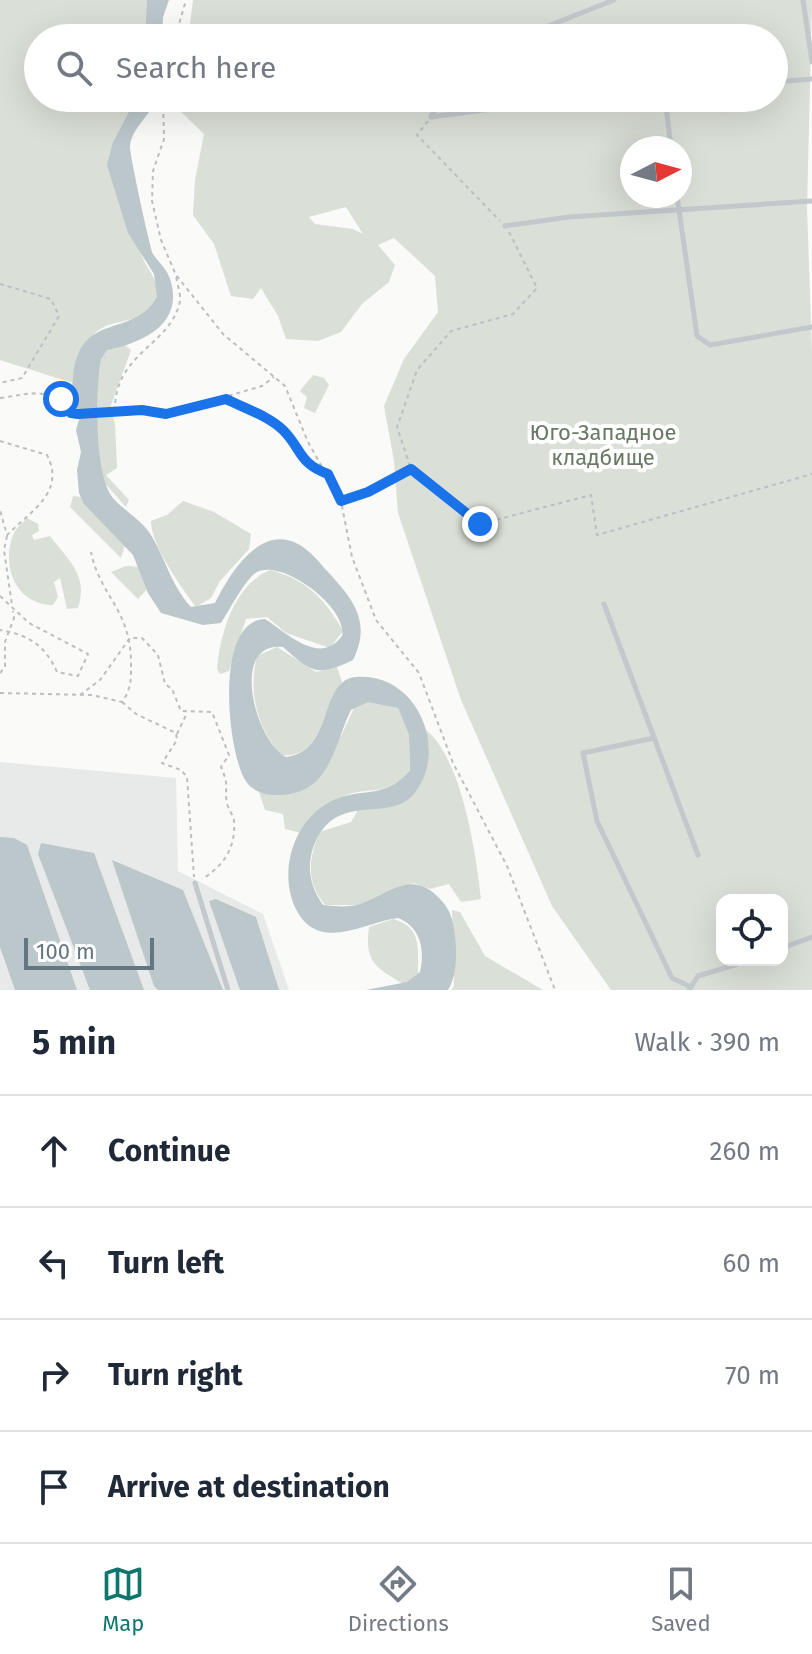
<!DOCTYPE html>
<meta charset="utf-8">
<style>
:root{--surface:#fff;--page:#f2f2f3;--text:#1f2937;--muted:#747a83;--line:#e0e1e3;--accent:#0f766e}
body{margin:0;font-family:"Fira Sans",sans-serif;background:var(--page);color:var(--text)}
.controls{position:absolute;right:24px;bottom:24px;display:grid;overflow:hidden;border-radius:16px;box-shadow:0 8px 32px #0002}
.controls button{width:72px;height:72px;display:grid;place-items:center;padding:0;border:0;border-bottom:2px solid var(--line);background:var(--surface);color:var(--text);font:40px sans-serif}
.compass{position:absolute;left:620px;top:136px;width:72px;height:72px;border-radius:50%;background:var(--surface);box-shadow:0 8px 32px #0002;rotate:84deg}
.scale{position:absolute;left:24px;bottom:20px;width:130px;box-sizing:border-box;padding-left:8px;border:4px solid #657683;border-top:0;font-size:22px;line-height:28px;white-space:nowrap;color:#657683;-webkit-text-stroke:6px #fff;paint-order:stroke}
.stop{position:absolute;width:24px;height:24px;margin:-18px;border:6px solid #1a73e8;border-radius:50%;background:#fff}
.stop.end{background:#1a73e8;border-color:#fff;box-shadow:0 2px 8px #0008}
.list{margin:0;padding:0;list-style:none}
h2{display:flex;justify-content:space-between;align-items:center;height:104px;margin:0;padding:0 32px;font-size:34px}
h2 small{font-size:26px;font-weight:400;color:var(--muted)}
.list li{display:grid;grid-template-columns:52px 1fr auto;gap:24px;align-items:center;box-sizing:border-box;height:112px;padding:0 32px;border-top:2px solid var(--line)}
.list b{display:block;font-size:30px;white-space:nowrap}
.list em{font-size:26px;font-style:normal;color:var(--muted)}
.icon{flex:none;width:44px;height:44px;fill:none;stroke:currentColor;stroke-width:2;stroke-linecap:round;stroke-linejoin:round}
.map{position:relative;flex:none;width:812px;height:990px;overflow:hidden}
.search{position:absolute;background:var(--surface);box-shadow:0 8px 32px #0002;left:24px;right:24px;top:24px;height:88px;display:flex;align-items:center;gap:20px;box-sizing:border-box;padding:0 28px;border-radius:44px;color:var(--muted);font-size:30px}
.sheet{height:552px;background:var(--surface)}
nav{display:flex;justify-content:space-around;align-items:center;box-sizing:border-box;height:112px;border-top:2px solid var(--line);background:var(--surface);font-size:22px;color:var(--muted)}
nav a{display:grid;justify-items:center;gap:4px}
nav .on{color:var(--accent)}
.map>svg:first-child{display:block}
</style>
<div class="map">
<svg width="812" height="990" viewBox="0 0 812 990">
<rect width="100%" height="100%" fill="#fafaf8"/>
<polygon fill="#e8e9e9" points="0,762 176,778 178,871 263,914 289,990 0,990"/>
<g fill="#dadfd7" fill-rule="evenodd">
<path d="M 0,0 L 148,0 L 145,38 L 38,38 L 38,98 L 136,98 L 113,142 C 122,179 128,221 142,257 C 147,269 160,281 157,297 C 152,321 123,319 106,326 C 84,335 78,362 73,383 L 0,360 Z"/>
<path d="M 193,0 L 812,0 L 807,208 L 812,353 L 812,990 L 611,990 L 552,906 L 461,700 L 398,513 L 394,461 L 384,406 L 404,359 L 438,312 L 435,276 L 394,238 L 378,245 L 395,265 L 389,282 L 362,304 L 341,332 L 318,341 L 286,339 L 278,316 L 261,288 L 253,299 L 231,296 L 214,244 L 193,215 L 195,180 L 204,134 L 175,106 L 176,98 L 774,98 L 774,38 L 188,38 ZM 632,148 L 680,148 L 680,196 L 632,196 ZM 346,207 L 363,234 L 353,229 L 315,224 L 309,217 ZM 722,900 L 782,900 L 782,960 L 722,960 Z"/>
<polygon points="124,344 131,350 110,408 115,424 117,468 106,475 129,500 126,507 100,478 90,432 101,347"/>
<polygon points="313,375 324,378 329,385 315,413 304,408 307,397 300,391"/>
<polygon points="73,496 87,498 125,545 121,558 70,507"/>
<path d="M 183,501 L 214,512 L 251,534 L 249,549 L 220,581 L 211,598 L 196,607 C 181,587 151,545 151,521 L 167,515 Z"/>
<path d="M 27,518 L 38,524 L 39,531 L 32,535 L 34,540 L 50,536 C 68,560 89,575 78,608 L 67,609 L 60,578 L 54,582 L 58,597 L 53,605 C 16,605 0,565 14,533 C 16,528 23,523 27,518 Z"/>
<polygon points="126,566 142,567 148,588 138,599 111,572"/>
<path d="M 270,570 C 306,579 325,599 343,631 L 330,648 L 286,633 L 267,617 L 246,619 L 229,671 L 220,674 L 217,669 C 220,634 234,585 270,570 Z"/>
<path d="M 277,647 L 316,672 L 337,667 L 342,682 C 321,706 324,760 280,755 C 257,726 248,692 257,656 Z"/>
<path d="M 365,700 L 398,708 L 409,735 L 410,770 C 386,797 379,786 349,794 C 327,801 314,817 301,833 L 285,829 L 283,814 L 265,810 L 259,792 L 293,794 L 342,734 L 354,708 Z"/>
<path d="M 426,730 C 462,759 476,853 481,899 L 461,902 L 449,884 L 430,889 L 414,883 L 358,905 L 325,905 C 305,880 309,861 319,832 L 351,822 L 358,810 L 396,805 L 429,749 Z"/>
<polygon points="452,910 460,912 485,956 543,990 451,990 454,986"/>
<path d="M 393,919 C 422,927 418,948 418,974 L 405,985 C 376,968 364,962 369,927 Z"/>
</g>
<g fill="#bbc7cb">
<polygon points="147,0 169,0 163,17 162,38 145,38"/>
<path d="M 136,98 L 156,98 C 151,116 132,127 130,146 C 129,152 150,248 153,254 C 159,263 167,269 170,279 C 185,324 142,343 107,350 L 101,359 C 95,389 94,475 113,498 C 123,510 140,519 149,532 C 165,556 170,584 191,607 L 215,603 C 228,577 258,525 296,543 C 309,549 319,562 328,572 C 353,599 372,622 353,660 C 317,677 312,673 283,647 C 228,641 256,743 286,757 C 335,751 318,680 356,677 C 416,671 451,750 413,795 C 387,824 334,789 313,848 C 306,869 311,888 323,905 C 335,906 348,908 360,904 C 389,894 411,869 438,897 C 448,906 452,916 454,929 C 457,948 458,974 448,990 L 366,990 L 407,982 L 420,972 C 425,950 421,927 398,918 C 365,922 320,953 297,911 C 278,876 291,824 328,803 C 359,785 384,802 410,770 L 409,735 L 398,708 L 368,702 L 351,710 C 340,732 336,757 320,777 C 310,789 297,794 282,795 C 269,795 257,794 248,784 C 228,762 212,620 265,619 C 288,634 320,666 342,636 C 348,608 283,559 257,572 C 246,578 229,611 221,623 L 203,625 L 161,613 L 148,593 L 133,555 L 84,504 L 79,493 L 77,470 L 81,452 L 76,430 L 81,413 C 80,409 76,408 74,404 C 71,400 72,384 73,379 C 78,309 133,340 157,297 L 154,274 L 128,233 L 107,165 L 113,142 Z"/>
<polygon points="0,837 14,838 27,845 77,990 15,990 0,947"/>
<polygon points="41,843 94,853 144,990 90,990 38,854"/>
<polygon points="112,860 183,890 223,990 158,990 154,986"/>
<polygon points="216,899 256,917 279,990 240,990 209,901"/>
</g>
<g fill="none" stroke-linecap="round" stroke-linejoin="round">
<g stroke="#bbbfc2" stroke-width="2" stroke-dasharray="4 4" stroke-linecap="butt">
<polyline points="175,38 186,0"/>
<polyline points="163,98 164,139 153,171 152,201 161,240 176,275 223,334 285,386 308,442 341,501 352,557 376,620 419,673 453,763 507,866 555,990"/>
<polyline points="428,121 417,135 500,221"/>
<polyline points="509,232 537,288 513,314 451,331 417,370 397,427 411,469 480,524 591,495 597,535 812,474"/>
<polyline points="0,284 51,299 59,316 22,378 0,383"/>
<path d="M 0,398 C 30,394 52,385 71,413 L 78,414 L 142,410 L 166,414 L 226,399 C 244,408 268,416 282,429 C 300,446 301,464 326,473"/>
<polyline points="221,398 262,386 274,377"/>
<path d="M 115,411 C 114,352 171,346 180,301 C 181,294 177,283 176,276"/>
<path d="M 0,441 L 47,455 C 66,492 31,511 7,535 L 0,510"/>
<polyline points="342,501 368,492 411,469"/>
<polyline points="7,536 4,550 12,605"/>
<path d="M 0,596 L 29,623 L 88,654 L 78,676 L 57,672 C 45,645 29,635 0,630"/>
<polyline points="0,673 5,667 5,642 14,618 13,611"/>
<path d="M 0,693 L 92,695 L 122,702 C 132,688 131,678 131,661 C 130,609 100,596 91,552"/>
<path d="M 80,695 L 100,680 L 130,638 L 142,638 L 158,655 L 165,684 L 172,689 L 181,711 L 212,712 L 229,755 L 221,767 C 230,787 224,787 227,804 C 229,810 233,815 234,821 C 236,847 224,866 202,879"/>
<polyline points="122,702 136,714 176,733 177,740 162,763 181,770 187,777 194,877"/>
<polyline points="177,734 186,715"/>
</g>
<g stroke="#c3c8cc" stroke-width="5">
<polyline points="803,0 812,62"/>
<polyline points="518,38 614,0"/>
<polyline points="774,82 812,79"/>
<polyline points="665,98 671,148"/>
<polyline points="431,116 445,98"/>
<polyline points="431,117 574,98"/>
<polyline points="677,196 697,336 710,345 812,327"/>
<polyline points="505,226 569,217 812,201"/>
<polyline points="604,604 698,855"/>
<polyline points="654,738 583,753 597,821 672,978 691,987"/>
<polyline points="195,883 228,990"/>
<polyline points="782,948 812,937"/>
<polyline points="689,990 698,976 751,960"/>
</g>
</g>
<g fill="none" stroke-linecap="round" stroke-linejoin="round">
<path stroke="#1a73e8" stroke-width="10" d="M 61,399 L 71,413 L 78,414 L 142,410 L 166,414 L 226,399 C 244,408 269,416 283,430 C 302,449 298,463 328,474 L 341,501 L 368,492 L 411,469 L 480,524"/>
</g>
<g text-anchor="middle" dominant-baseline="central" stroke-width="8" stroke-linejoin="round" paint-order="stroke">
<g font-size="22" fill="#687a64" stroke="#fff">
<text x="603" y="432">Юго-Западное<tspan x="603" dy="25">кладбище</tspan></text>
</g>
</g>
</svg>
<div class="controls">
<button><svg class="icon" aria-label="locate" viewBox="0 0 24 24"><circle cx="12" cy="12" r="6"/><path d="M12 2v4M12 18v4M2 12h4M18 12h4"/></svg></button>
</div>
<svg class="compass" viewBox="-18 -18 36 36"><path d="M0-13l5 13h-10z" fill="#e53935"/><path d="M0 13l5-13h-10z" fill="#747a83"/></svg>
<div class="scale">100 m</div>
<div class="stop" style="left:61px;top:399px"></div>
<div class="stop end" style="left:480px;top:524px"></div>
<div class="search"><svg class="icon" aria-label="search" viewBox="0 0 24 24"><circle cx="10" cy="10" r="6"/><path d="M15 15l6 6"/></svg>Search here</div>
</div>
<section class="sheet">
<h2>5 min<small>Walk · 390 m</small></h2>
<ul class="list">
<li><svg class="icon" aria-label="ahead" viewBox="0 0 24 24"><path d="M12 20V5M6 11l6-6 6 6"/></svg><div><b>Continue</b></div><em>260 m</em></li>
<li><svg class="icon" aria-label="left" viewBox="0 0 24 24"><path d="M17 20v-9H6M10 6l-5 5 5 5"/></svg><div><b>Turn left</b></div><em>60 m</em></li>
<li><svg class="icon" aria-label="right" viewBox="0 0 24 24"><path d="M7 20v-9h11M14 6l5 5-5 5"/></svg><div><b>Turn right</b></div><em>70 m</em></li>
<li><svg class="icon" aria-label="arrive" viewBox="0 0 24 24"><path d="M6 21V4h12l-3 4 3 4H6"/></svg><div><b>Arrive at destination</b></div></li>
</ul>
</section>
<nav>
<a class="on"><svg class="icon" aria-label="map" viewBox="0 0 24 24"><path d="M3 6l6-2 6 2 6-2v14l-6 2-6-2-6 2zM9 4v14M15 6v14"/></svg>Map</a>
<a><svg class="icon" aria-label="directions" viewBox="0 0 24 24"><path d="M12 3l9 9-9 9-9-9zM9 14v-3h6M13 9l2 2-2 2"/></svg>Directions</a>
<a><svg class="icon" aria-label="saved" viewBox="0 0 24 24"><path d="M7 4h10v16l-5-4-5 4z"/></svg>Saved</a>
</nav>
